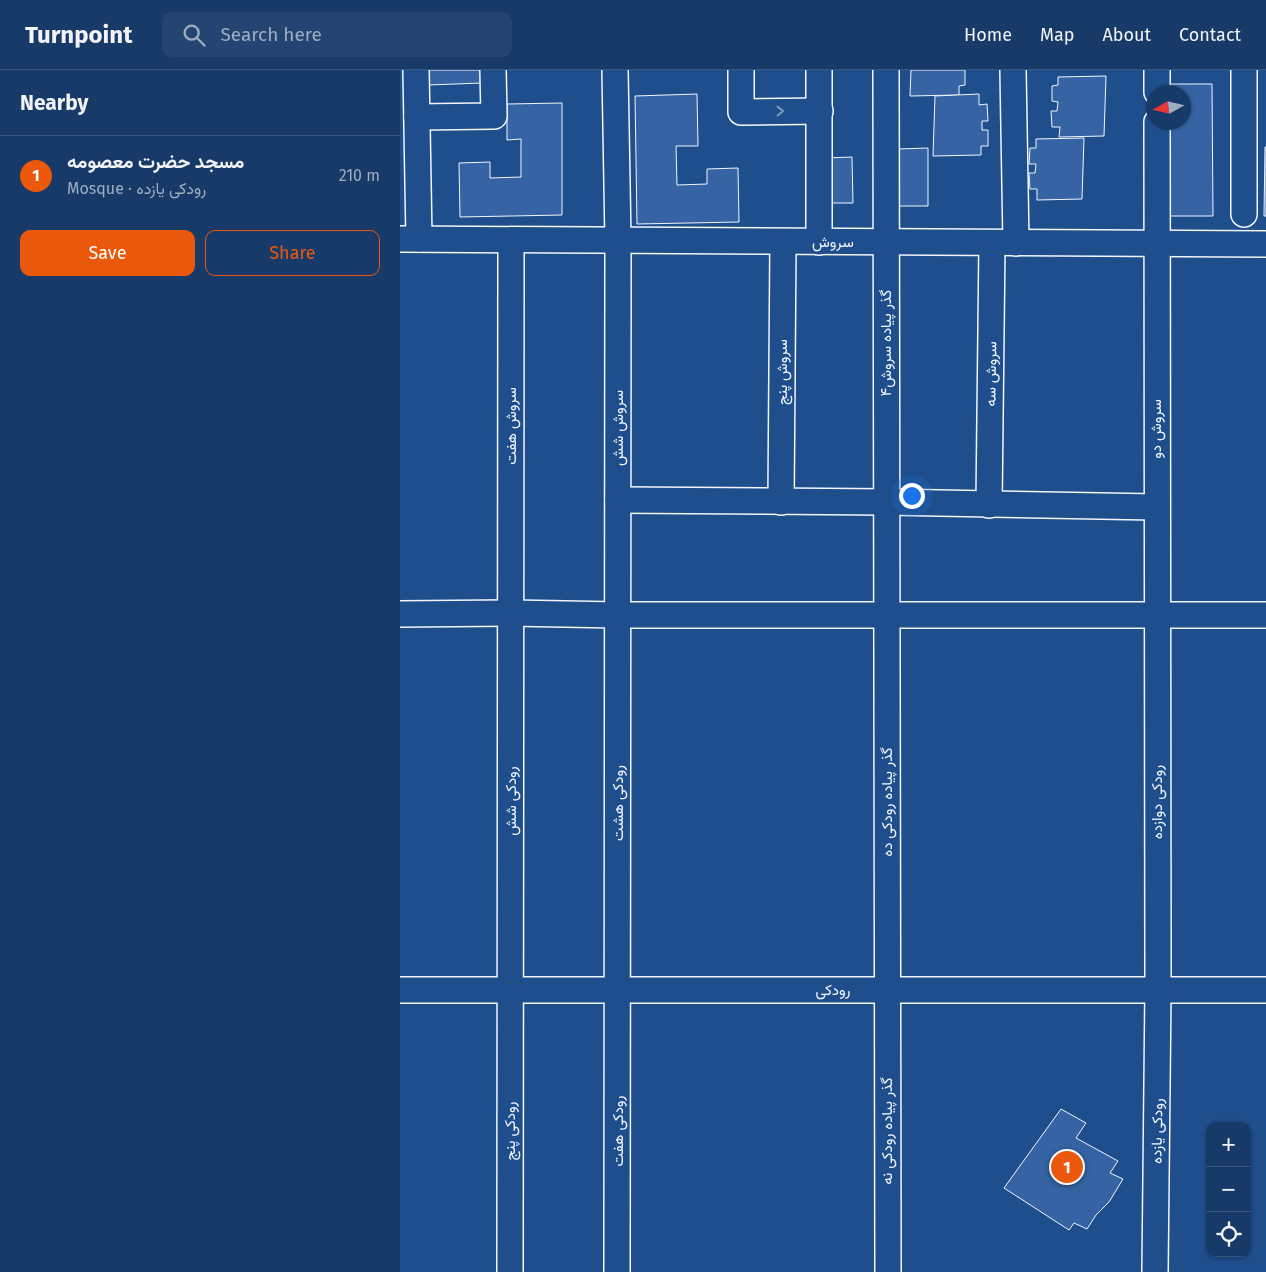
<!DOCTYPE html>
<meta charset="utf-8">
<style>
:root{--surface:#173a69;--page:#244571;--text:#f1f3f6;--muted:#9eadc0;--line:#36547d;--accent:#ea580c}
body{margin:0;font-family:"Fira Sans",Vazirmatn,sans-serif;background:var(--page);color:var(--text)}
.controls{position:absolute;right:15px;bottom:15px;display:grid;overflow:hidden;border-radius:10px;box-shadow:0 1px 4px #0004}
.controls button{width:45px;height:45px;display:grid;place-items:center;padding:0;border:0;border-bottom:1px solid var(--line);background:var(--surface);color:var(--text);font:25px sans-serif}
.compass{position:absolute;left:746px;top:15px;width:45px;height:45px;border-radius:50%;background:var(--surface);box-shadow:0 1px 4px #0004;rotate:262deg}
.you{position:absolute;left:511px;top:425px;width:18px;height:18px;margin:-12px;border:4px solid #fff;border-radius:50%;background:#1a73e8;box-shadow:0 0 0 8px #1a73e833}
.badge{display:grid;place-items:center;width:32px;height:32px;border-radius:50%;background:var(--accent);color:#fff;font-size:16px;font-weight:700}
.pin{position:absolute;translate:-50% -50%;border:2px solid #fff;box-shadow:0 1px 5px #0006}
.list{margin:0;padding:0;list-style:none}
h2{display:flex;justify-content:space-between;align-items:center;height:65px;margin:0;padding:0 20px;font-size:21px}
h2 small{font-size:16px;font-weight:400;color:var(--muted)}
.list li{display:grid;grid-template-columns:32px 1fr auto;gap:15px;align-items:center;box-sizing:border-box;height:80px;padding:0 20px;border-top:1px solid var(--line)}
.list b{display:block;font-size:19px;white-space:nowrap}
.list p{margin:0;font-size:16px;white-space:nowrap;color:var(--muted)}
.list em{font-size:16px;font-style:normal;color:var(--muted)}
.actions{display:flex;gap:10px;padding:15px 20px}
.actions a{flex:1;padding:11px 0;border:1px solid var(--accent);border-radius:10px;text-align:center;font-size:18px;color:var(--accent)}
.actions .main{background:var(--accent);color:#fff}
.icon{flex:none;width:28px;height:28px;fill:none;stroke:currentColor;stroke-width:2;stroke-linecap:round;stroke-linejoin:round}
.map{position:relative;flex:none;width:866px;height:1202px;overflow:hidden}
header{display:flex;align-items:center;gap:30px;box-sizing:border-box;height:70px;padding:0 25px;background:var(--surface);border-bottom:1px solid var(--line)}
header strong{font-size:24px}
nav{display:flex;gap:28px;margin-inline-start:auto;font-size:18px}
.search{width:350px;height:45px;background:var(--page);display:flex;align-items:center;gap:12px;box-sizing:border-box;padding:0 18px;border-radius:10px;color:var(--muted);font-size:19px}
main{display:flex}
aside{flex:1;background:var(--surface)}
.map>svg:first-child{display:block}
</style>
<header>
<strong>Turnpoint</strong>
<div class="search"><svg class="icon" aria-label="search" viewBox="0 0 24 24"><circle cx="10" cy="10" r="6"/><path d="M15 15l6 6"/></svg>Search here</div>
<nav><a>Home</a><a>Map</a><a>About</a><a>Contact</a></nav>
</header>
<main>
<aside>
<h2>Nearby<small></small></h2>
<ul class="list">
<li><span class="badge">1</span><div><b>مسجد حضرت معصومه</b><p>Mosque · رودکی یازده</p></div><em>210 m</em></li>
</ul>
<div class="actions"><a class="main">Save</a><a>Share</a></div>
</aside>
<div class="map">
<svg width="866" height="1202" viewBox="0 0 866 1202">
<rect width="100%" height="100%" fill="#1f4e8c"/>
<g fill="#3563a3" stroke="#f2f6ff">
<polygon points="27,0 81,0 82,13 28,15"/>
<polygon points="511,0 565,0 565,15 559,16 559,25 510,26"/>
<polygon points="706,6 704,66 659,67 660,57 652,57 651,41 657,41 658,32 652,31 652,16 658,15 658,7"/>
<polygon points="766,14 812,14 813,146 766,146 766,52 784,52 784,22 766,22"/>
<polygon points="297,24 298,76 276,76 277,115 307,114 307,99 338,98 339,152 237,154 235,26"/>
<polygon points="579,24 579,35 587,34 588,51 582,51 582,60 588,60 588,76 581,76 581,85 533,86 535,26"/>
<polygon points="162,33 162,145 60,147 59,93 90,92 90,108 121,107 121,69 107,70 107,34"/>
<polygon points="684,68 682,129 637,130 637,119 630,119 629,103 635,103 636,94 629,94 630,78 636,78 636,69"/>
<polygon points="865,77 866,77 866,146 864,146"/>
<polygon points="528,78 528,136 497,136 497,79"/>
<polygon points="452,87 453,133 425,133 425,88"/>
<polygon points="661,1039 686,1053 676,1068 718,1091 710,1103 723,1109 709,1132 696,1145 687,1159 674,1153 669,1160 604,1118"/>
</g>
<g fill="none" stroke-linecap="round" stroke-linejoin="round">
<g stroke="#f2f6ff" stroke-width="28">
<g id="minor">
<polyline points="16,0 19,169"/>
<polyline points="215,0 218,171 217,1202"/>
<polyline points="341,0 341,42 420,41"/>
<polyline points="486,0 488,1202"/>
<polyline points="613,0 616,173"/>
<polyline points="844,0 844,144"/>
<polyline points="757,22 757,0"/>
<polyline points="17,47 94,46 93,0"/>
<polyline points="0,169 866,174"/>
<polyline points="419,172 419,0"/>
<polyline points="218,430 487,432 756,437"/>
<polyline points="381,432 383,172"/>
<polyline points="589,435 592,173"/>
<polyline points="0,544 111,543 218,545 866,545"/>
<polyline points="0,920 866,920"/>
<polyline points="110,1202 111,170"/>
<polyline points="755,1202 758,920 757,52"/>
</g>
</g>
<use href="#minor" stroke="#1f4e8c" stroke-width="25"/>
</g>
<defs><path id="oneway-chevron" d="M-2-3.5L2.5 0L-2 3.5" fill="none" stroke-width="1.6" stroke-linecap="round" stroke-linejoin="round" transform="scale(1.25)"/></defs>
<use stroke="#7e9ac0" href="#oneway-chevron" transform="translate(380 41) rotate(-1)"/>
<g text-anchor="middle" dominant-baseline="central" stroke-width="4" stroke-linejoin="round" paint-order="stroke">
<g font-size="15" fill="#f2f6ff" stroke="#1f4e8c">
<text x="433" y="172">سروش</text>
<text transform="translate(486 273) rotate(-90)">گذر پیاده سروش۴</text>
<text transform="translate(382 302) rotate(-90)">سروش پنج</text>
<text transform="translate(591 304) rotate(-89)">سروش سه</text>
<text transform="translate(111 356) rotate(-90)">سروش هفت</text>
<text transform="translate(218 358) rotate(-90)">سروش شش</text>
<text transform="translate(756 359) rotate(-90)">سروش دو</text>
<text transform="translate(111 731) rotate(-90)">رودکی شش</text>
<text transform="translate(487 732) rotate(-90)">گذر پیاده رودکی ده</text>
<text transform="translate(757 732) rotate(-90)">رودکی دوازده</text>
<text transform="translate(218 733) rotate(-90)">رودکی هشت</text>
<text x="433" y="920">رودکی</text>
<text transform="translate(110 1061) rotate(-90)">رودکی پنج</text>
<text transform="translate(218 1061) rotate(-90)">رودکی هفت</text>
<text transform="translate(487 1061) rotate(-90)">گذر پیاده رودکی نه</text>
<text transform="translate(757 1061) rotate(-89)">رودکی یازده</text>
</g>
</g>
</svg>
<div class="controls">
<button>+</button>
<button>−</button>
<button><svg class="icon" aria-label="locate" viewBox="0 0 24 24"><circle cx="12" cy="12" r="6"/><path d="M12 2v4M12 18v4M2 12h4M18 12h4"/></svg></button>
</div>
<svg class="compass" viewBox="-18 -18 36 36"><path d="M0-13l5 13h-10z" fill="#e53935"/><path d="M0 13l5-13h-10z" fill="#9eadc0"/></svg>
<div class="you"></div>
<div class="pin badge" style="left:667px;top:1097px">1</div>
</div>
</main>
